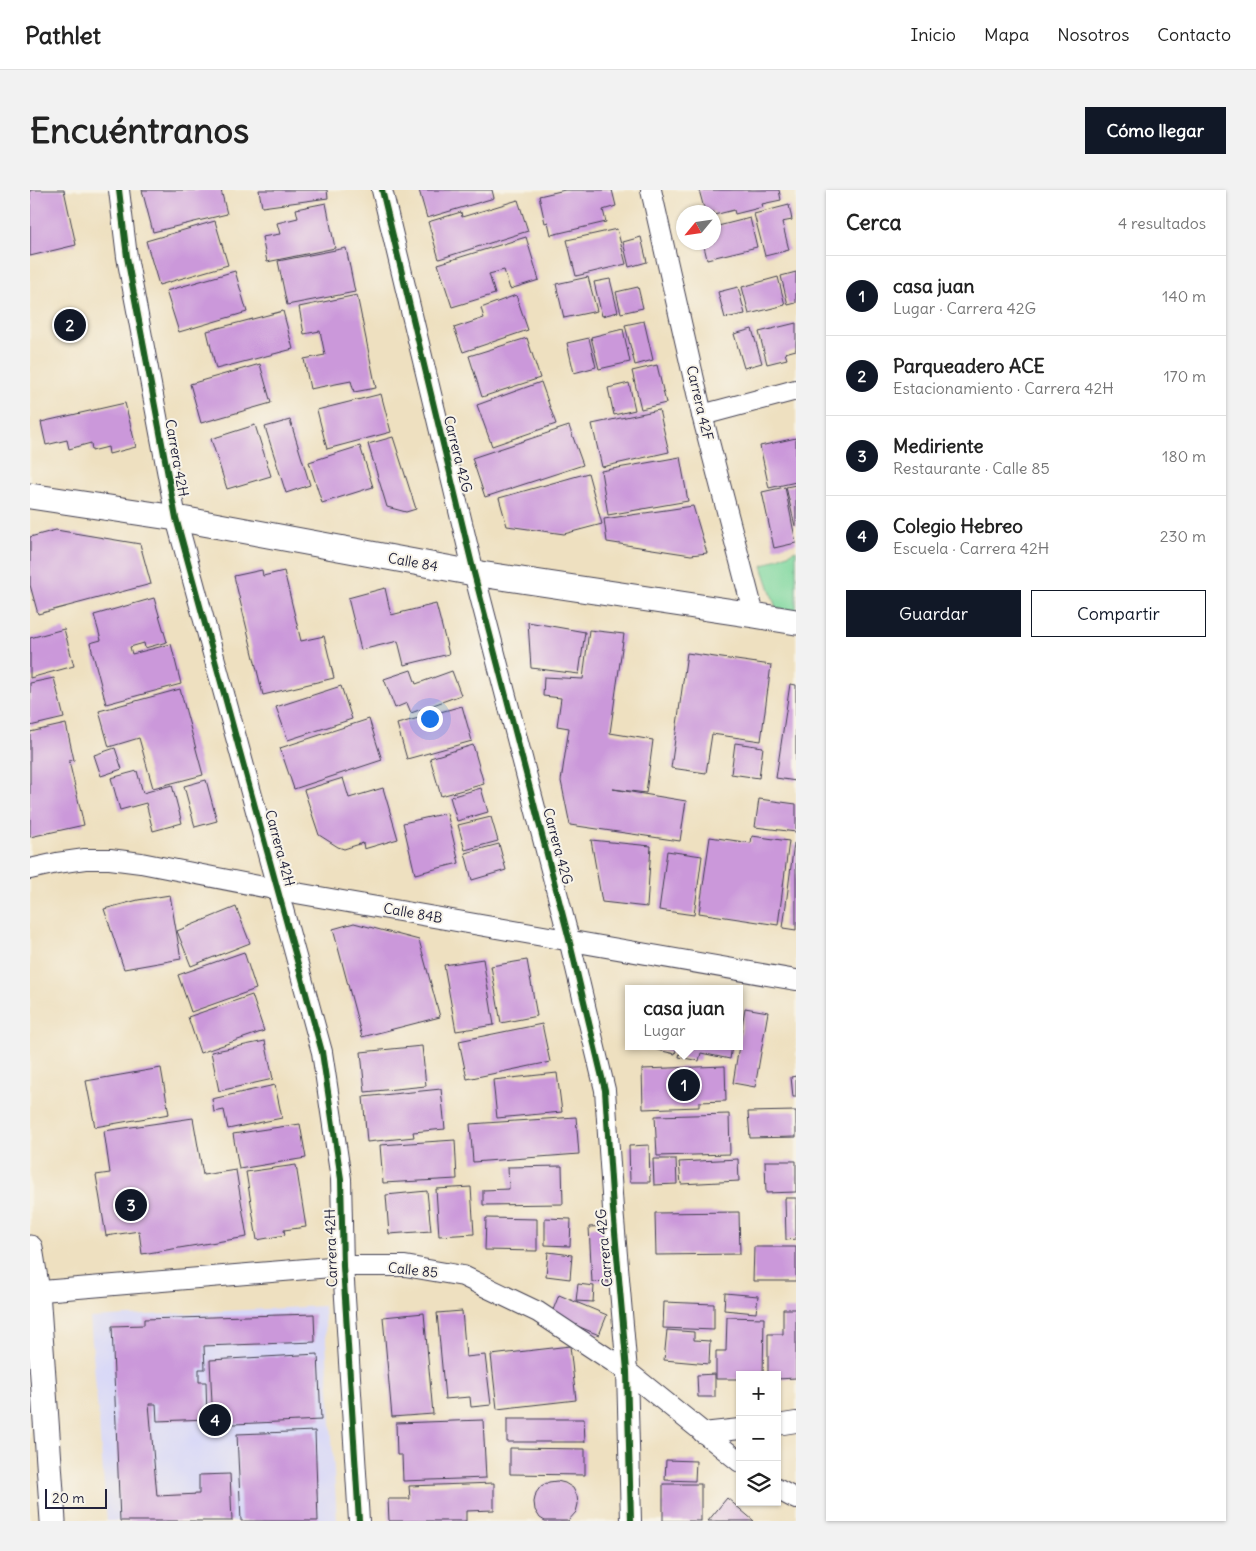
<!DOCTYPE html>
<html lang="es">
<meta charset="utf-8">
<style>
:root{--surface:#fff;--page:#f2f2f2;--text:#222;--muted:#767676;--line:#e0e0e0;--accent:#111827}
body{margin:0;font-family:Delius,sans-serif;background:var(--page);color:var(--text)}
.controls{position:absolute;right:15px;bottom:15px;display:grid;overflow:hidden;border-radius:0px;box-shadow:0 1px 4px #0004}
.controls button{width:45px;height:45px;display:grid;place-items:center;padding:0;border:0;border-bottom:1px solid var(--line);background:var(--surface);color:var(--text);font:25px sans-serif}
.compass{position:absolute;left:646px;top:15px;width:45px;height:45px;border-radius:50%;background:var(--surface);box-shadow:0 1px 4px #0004;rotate:241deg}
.scale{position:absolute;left:15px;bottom:12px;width:62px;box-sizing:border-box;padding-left:5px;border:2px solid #22223b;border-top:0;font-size:14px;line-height:18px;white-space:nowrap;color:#22223b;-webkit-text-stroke:4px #f7f3e8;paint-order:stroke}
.you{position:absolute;left:399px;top:528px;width:18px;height:18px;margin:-12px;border:4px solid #fff;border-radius:50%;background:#1a73e8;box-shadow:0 0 0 8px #1a73e833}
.badge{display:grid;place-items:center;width:32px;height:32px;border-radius:50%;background:var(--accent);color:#fff;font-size:16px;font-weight:700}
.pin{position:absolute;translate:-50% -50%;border:2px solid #fff;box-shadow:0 1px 5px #0006}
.popup{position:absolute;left:595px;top:795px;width:118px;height:65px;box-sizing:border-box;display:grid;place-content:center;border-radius:0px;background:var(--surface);filter:drop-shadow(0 1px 4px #0005);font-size:16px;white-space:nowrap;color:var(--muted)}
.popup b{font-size:19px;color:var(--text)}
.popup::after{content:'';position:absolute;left:50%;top:100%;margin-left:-10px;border:10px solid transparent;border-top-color:var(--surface)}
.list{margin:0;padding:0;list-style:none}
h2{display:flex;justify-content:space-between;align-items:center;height:65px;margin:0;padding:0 20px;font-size:21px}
h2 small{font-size:16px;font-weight:400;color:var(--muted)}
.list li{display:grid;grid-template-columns:32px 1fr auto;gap:15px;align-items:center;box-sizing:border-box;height:80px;padding:0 20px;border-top:1px solid var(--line)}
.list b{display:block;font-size:19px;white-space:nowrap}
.list p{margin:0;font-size:16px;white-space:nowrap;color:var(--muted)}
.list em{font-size:16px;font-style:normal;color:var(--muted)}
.actions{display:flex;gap:10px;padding:15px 20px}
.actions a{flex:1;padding:11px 0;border:1px solid var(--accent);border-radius:0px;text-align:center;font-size:18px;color:var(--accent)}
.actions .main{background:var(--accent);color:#fff}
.icon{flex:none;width:28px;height:28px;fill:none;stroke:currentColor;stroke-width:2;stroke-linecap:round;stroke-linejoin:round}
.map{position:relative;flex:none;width:766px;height:1331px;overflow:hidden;border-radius:0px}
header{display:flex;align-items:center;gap:30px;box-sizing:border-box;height:70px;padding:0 25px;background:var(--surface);border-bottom:1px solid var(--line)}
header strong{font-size:24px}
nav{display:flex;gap:28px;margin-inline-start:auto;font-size:18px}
.intro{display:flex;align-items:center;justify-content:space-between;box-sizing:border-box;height:120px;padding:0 30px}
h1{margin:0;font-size:35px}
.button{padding:12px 22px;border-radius:0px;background:var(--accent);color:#fff;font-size:18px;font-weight:700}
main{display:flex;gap:30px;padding:0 30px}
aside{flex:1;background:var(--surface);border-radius:0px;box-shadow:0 1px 4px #0004}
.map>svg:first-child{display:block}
</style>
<header>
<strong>Pathlet</strong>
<nav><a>Inicio</a><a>Mapa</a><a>Nosotros</a><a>Contacto</a></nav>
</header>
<div class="intro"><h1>Encuéntranos</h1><a class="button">Cómo llegar</a></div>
<main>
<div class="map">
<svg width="766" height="1331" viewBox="0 0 766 1331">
<rect width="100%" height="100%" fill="#f7f3e8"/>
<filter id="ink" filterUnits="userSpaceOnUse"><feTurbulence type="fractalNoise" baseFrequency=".02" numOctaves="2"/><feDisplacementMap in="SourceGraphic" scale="10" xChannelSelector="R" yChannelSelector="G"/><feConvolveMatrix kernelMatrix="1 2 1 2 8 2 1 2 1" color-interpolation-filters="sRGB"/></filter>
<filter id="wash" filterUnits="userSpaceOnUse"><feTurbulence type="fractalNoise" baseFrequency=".0096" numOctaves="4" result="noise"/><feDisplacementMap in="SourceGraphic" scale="20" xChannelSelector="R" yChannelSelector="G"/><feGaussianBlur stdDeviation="1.12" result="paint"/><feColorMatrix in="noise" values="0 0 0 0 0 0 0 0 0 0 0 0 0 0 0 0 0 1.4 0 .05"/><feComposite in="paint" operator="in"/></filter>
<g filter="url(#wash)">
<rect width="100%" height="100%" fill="#eee0c0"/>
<polygon fill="#d7d7f8" points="294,1116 307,1331 77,1331 60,1128"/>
<polygon fill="#7dd79d" stroke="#507c6c" points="766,360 766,422 746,418 732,376"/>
<g id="blocks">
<g fill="#cb98da">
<polygon points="0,0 34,0 46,55 0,66"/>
<polygon points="112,0 191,0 197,24 123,42"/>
<polygon points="229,0 297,0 298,8 232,17"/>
<polygon points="389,0 462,0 464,8 397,28"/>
<polygon points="535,0 582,0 586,16 573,20 576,32 521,45 518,32 515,33 509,6"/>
<polygon points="669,0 749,0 751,10 732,14 733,17 705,24 704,20 684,25 684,22 675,22"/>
<polygon points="488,10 498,41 409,69 398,32 431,22 432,27"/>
<polygon points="296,13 305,58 237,72 232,47 250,44 247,33 268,28 266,19"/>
<polygon points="759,15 762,30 752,32 759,60 735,66 724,24"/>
<polygon points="720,28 727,57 677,69 673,52 684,52 684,37"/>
<polygon points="185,31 198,75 129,95 116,51"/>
<polygon points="587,39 596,74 546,86 537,50"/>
<polygon points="496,47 509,90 480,99 474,80 459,84 465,104 422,117 408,74"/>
<polygon points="611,47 617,72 599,77 593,52"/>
<polygon points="316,58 325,102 257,115 248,71"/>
<polygon points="205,81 217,122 149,142 136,101"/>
<polygon points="766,82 766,113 758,115 751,86"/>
<polygon points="558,87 567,121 534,128 526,94"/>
<polygon points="748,87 755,115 719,124 712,97"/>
<polygon points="580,89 588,122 572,126 564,92"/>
<polygon points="608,97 613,118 591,123 586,102"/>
<polygon points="708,97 715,124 695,128 688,102"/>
<polygon points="327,105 346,198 324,202 321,191 280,199 274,169 295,165 290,141 274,144 269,117"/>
<polygon points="486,105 498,140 433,162 424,138 454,128 451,118"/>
<polygon points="253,121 263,159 186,179 177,141"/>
<polygon points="614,131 623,170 605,175 595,135"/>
<polygon points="766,133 766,160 755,163 757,169 737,174 729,142"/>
<polygon points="593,139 600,172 569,179 561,147"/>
<polygon points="722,139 732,173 714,178 704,144"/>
<polygon points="497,148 510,188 452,207 439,166"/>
<polygon points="559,148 566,177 544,183 537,153"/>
<polygon points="230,174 241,213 171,233 160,194"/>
<polygon points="627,175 636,213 611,219 602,181"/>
<polygon points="511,192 526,234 462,256 447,215"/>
<polygon points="599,193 605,220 584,225 578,198"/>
<polygon points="351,204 361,242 297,259 287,220"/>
<polygon points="95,213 106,257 79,264 78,257 62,261 61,253 39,259 37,250 16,255 11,232"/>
<polygon points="629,220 639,262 572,277 562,234"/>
<polygon points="260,230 280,295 256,303 235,237"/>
<polygon points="225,235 241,286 197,299 181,249"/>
<polygon points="539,236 553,275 455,307 442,268"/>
<polygon points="363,247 386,319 376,322 357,317 338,254"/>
<polygon points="766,248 766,292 739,298 730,256"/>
<polygon points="330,256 343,297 292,313 279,272"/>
<polygon points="650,267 658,311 578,325 571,281"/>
<polygon points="558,283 572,334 534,344 477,336 469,308"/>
<polygon points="766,295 766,336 765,336 756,297"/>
<polygon points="755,297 766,353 744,358 732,302"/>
<polygon points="663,316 677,363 661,365 577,352 574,329"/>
<polygon points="26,340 110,354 121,394 8,424 0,395 0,347"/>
<polygon points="232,380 233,386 254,381 271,451 294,446 304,488 233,505 204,386"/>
<polygon points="355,398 361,425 406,414 419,464 374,475 368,451 331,460 318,408"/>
<polygon points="124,408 137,452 115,458 114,453 100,457 102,464 141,454 151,494 76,514 60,453 71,450 64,425"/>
<polygon points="498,432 555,442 549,484 501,478"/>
<polygon points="34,439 44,476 0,488 0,448"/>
<polygon points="559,440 594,444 580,543 623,550 616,603 583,599 656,611 650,651 540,635 531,591 539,538 527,536 531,508 513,506 514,487 553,489"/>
<polygon points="657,463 741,475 731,551 682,544 676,583 641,578"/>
<polygon points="381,480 386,494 422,481 431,505 381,523 377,513 365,518 354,489"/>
<polygon points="24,488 34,528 0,536 0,493"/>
<polygon points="760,494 766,495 766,591 746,588"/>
<polygon points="311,496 322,529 258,550 246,517"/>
<polygon points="150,499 173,585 123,598 109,548 79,557 69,521"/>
<polygon points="432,516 442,551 377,569 367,534"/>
<polygon points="339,529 352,570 264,599 250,558"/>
<polygon points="36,534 44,570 39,571 54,635 0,647 0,542"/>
<polygon points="705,553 733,557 729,588 701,584"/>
<polygon points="443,555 454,594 411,606 400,568"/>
<polygon points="85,558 92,579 71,586 64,565"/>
<polygon points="107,581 113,603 142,595 152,633 123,641 116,613 90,620 81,588"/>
<polygon points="313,588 319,608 353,598 368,649 334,659 333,653 314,659 308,657 289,645 274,600"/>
<polygon points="176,590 187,631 165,637 154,596"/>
<polygon points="451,598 458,622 427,631 420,607"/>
<polygon points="729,609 766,614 766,642 725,637"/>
<polygon points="417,623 429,673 385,684 373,633"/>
<polygon points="461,627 468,651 435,660 428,635"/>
<polygon points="722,646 759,651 748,735 669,723 680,647 721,653"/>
<polygon points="561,650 621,656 617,717 572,712"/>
<polygon points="764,653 766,654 766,740 753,738"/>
<polygon points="469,654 476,680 442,690 435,663"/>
<polygon points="637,661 672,666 664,725 629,720"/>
<polygon points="140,705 151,769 94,779 74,719 108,710"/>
<polygon points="206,717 220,753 161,776 147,741"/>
<polygon points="324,733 389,750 410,827 332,847 303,739"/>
<polygon points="214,762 226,799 161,822 148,785"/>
<polygon points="453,769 464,835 426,841 414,775"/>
<polygon points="497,770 507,826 471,833 461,776"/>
<polygon points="222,805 234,841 170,863 158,827"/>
<polygon points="715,818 738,822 725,897 703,893"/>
<polygon points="512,834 520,872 437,889 429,851"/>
<polygon points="235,851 243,889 189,901 181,862"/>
<polygon points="392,856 396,896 335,902 331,862"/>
<polygon points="611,856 647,856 645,864"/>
<polygon points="651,856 702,856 700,869 671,863 669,871 649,867"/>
<polygon points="695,876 696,911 669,912 669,917 613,919 612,879"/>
<polygon points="131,878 139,924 65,937 56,891"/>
<polygon points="527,883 532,922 467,928 463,890"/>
<polygon points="766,886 766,907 763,907 761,887"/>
<polygon points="245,895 252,928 198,939 194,920 184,922 182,909"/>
<polygon points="411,899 415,939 383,942 384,947 337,952 333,907"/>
<polygon points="766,921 766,947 720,948 718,922"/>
<polygon points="699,924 700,964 627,966 625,926"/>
<polygon points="546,927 549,964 443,972 440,934"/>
<polygon points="163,928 173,985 206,980 217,1047 112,1064 109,1041 76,1046 66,985 80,983 74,941"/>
<polygon points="270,934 276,968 209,979 203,944"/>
<polygon points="425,950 427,989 353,993 350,955"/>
<polygon points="619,955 620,992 600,992 599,956"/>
<polygon points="623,969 646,969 647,994 624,995"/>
<polygon points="708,969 709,991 651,994 649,972"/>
<polygon points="735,971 766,971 766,1002 736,1003"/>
<polygon points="266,975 276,1037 254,1040 255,1045 227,1050 216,982"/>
<polygon points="532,976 533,1014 453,1015 453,1000 479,999 478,977"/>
<polygon points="441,997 444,1044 409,1046 406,999"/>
<polygon points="397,1001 401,1041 359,1044 356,1005"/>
<polygon points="755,1008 766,1008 766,1049 756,1050"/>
<polygon points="709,1022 710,1064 626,1065 625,1023"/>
<polygon points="456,1028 507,1029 507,1061 455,1060"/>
<polygon points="515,1028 541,1029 540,1056 515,1055"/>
<polygon points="577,1036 580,1091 562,1092 559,1037"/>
<polygon points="724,1057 766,1057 766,1091 723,1091"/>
<polygon points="518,1062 542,1065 540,1089 516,1086"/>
<polygon points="548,1094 564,1096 563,1112 546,1111"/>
<polygon points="695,1103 728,1106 726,1123 694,1120"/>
<polygon points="529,1105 577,1125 569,1145 521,1125"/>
<polygon points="634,1112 684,1114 684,1140 633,1138"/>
<polygon points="753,1119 766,1119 766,1188 747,1189 747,1185 738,1185 738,1144 753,1144"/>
<polygon points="432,1121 436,1167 455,1165 461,1215 441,1217 440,1207 415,1209 407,1123"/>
<polygon points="394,1123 403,1224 362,1227 353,1127"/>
<polygon points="284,1124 285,1152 174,1156 175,1179 169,1179 169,1192 176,1192 177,1229 127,1231 126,1214 119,1214 127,1306 169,1304 169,1285 200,1284 202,1331 90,1331 82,1136 114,1135 114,1129"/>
<polygon points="697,1127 734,1128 733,1185 710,1185 710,1189 686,1189 686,1161 696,1161"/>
<polygon points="637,1140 664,1142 664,1150 680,1151 679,1174 634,1170"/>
<polygon points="540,1156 546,1210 467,1219 461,1165"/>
<polygon points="288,1164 291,1230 183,1235 180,1170"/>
<polygon points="685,1184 685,1207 668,1207 667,1185"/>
<polygon points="477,1229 554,1229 555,1252 477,1252"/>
<polygon points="453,1230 456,1288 373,1291 372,1265 367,1265 366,1233"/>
<polygon points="285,1241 288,1331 211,1331 207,1244"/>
<polygon points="480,1258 555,1259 555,1285 480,1284"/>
<polygon points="636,1270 666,1271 665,1291 635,1290"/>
<polygon points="527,1291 535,1293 543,1298 547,1306 548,1314 546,1322 538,1331 515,1331 510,1328 505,1320 504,1312 506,1303 511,1296 519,1292"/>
<polygon points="464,1293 464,1320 436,1321 436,1331 359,1331 358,1309 380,1309 379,1296"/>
<rect x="633" y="1294" width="38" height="37"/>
<polygon points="697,1308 724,1331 678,1331"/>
</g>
</g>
</g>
<g filter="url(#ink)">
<use href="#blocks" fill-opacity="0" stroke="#413e4f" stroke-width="1"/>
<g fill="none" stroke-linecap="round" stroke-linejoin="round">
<g stroke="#413e4f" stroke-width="22">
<g id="minor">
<polyline points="89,0 97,67 146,328 292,862 311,989 313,1076 329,1331"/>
<polyline points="352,0 444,383 539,749 575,900 583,1019 597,1181 601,1331"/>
<polyline points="621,0 672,225 724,425"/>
<polyline points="672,225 766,200"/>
<polyline points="0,679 27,673 55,669 80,669 111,673 249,700 766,790"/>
<polyline points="0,1102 313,1076 375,1076 433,1086 508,1122 597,1181 710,1272"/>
<polyline points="747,1235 766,1232"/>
<polyline points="673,1243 710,1239"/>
<polyline points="747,1299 766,1309"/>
</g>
</g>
<g stroke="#413e4f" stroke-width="27">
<g id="tertiary">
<polyline points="0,306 146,328 444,383 724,425 766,432"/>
<polyline points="0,1058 7,1101 23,1331"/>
</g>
</g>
<use href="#minor" stroke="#fff" stroke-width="20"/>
<use href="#tertiary" stroke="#fff" stroke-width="25"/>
<g stroke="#f7f3e8" stroke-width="9">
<g id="cycleway">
<polyline points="89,0 97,67 146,328 292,862 311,989 313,1076 329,1331"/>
<polyline points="352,0 444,383 539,749 575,900 583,1019 597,1181 601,1331"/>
</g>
</g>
<use href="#cycleway" stroke="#1b5e20" stroke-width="6"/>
</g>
</g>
<g text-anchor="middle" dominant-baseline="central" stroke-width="4" stroke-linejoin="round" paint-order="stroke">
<g font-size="14" fill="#22223b" stroke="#f7f3e8">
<text transform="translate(670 213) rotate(77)">Carrera 42F</text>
<text transform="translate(428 264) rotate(76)">Carrera 42G</text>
<text transform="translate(147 268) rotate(80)">Carrera 42H</text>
<text transform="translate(383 372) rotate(10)">Calle 84</text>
<text transform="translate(528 656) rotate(75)">Carrera 42G</text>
<text transform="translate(250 658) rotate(75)">Carrera 42H</text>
<text transform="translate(383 723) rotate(10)">Calle 84B</text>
<text transform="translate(301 1058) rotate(-92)">Carrera 42H</text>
<text transform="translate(574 1058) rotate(-95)">Carrera 42G</text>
<text transform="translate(383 1080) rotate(6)">Calle 85</text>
</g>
</g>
</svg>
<div class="controls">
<button>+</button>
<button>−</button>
<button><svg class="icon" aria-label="layers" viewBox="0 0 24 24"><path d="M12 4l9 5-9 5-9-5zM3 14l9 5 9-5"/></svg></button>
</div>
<svg class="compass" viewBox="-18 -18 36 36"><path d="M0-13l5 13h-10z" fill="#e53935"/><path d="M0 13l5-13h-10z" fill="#767676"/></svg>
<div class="scale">20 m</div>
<div class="you"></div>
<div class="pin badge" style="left:654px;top:895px">1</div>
<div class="popup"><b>casa juan</b>Lugar</div>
<div class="pin badge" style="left:40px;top:135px">2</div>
<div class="pin badge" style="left:101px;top:1015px">3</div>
<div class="pin badge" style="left:185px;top:1230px">4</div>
</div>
<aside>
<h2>Cerca<small>4 resultados</small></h2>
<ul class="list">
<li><span class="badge">1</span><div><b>casa juan</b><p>Lugar · Carrera 42G</p></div><em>140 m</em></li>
<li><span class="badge">2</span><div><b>Parqueadero ACE</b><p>Estacionamiento · Carrera 42H</p></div><em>170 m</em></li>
<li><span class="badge">3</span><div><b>Mediriente</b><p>Restaurante · Calle 85</p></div><em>180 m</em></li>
<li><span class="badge">4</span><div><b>Colegio Hebreo</b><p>Escuela · Carrera 42H</p></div><em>230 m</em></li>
</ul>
<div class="actions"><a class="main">Guardar</a><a>Compartir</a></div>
</aside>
</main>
